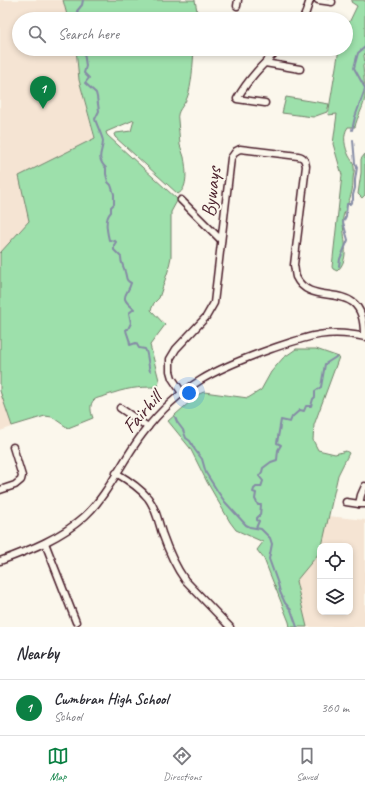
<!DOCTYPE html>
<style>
:root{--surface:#fff;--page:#f2f2f3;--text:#2b2b33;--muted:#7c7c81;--line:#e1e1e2;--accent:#0b8043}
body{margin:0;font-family:Caveat,sans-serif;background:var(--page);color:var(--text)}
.controls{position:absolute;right:12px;bottom:12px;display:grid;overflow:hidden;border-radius:8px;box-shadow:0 2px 6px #0003}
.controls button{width:36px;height:36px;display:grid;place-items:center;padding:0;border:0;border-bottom:1px solid var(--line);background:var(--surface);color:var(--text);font:20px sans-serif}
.you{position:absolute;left:189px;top:393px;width:14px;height:14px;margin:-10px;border:3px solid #fff;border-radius:50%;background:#1a73e8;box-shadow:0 0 0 6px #1a73e833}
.badge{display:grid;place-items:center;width:26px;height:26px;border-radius:50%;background:var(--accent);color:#fff;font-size:13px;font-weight:700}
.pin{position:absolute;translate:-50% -33px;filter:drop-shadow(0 1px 2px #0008)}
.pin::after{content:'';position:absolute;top:21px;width:14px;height:12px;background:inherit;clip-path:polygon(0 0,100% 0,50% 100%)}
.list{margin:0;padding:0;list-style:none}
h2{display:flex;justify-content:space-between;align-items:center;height:52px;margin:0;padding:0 16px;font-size:17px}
h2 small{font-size:13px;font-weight:400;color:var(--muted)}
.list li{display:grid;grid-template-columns:26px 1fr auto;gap:12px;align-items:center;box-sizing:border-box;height:56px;padding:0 16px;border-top:1px solid var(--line)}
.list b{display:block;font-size:15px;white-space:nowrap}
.list p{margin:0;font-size:13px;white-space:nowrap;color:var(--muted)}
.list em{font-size:13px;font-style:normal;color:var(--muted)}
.icon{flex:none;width:22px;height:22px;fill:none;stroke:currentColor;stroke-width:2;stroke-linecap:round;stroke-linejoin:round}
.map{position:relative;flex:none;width:365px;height:627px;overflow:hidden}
.search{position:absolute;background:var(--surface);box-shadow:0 2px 6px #0003;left:12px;right:12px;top:12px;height:44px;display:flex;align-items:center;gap:10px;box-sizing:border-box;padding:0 14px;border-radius:22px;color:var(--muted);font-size:15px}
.sheet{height:108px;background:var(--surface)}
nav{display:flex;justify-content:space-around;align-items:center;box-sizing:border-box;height:56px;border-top:1px solid var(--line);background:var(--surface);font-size:11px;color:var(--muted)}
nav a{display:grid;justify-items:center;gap:2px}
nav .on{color:var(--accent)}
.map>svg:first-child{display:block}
</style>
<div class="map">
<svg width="365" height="627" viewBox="0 0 365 627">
<rect width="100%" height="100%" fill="#fbf7ec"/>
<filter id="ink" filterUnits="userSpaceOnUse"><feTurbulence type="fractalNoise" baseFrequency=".025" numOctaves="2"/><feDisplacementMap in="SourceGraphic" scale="8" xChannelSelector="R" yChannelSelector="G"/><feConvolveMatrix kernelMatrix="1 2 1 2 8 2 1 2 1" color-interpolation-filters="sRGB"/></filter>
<g filter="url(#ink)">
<g fill="#f5e4d3" fill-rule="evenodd">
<polygon points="0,0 63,0 68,19 19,19 19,49 75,49 79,80 94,138 19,176 29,221 0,253"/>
<polygon points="0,391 12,427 0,431"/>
<path d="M 328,516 L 365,520 L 365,627 L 299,627 L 291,589 ZM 320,546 L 350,546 L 350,612 L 320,612 Z"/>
</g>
<g fill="#9de0ab" stroke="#74806b">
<polygon points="63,0 195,0 197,11 196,19 68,19"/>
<path d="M 352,0 L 365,0 L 365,54 L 364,55 L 365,63 L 363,66 C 364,76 365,86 365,97 C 364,107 357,117 355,127 L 348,127 C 342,135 345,148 349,156 C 351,160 354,162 354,167 C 355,171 353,175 353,179 C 353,191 351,195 347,206 C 346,210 342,216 343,221 C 343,236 351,259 337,271 L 333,269 L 332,267 L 342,175 L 333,144 L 337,114 L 328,115 L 339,49 L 346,49 L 346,29 L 357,6 L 351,2 Z"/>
<path d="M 76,49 L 194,49 C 193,63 192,86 187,98 C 184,106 176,111 178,120 C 179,128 179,137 180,145 C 181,149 183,153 184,157 C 186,168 189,188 178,194 L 115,137 L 114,134 L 116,133 L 131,131 L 134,120 L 106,132 L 107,135 L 177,199 L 177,201 L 171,212 L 171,257 L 168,271 L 159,298 L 154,303 L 151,310 L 165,325 L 150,345 L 159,380 L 158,387 C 137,387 126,388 105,396 C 102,397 96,398 94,400 C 89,404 91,413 93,418 L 68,428 L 52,417 L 45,416 L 12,426 L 0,391 L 0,253 L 29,221 L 19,176 L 95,138 L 79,80 Z"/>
<polygon points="286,97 329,104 327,112 313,117 282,113"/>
<polygon points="365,154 365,195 362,198 358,194 361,173 361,159"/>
<polygon points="296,349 316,349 339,357 314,425 313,440 318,450 335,454 346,451 349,453 338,475 322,546 320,546 320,552 296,581 307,627 290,627 289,622 264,559 257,550 263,542 236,530 230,522 207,482 190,448 168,421 199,394 204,392 248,398 261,390 271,372 283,358"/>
</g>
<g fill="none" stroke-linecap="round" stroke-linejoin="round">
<g stroke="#858ba5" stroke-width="2">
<polyline points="81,19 77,11 82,5 83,0"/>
<path d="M 87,49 L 87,51 L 84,52 L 86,66 L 84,73 L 89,78 L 85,83 L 96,93 L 97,97 L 99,111 L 95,119 C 96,123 103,138 103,141 C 103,152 95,157 106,168 L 106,174 L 108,182 L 111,185 L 114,194 L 114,204 L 111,207 L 111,212 C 104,219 107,231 109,240 L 115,241 L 116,242 L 114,245 L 114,250 L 121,257 C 121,265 124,266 125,272 C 127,278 125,280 131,283 C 127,297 118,296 134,309 L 129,313 L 131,323 L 128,329 L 126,329 C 126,334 130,338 130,345 L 136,343 L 139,348 L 145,349 C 148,353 148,365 150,371"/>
<polyline points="352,130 355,117 364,92 365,88 354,68 355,64 358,53 365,47"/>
<polyline points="339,266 340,259 348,240 343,222 346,216 347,204 350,204 353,200 353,195 355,188 355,180 357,167 355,163 353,140"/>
<polyline points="175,417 177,422 183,430 186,438 190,441 195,450 202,459 206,473 218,492 225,502 246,525 250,527 261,529 270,538 272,544 269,559 278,584 280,592 285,603 291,610 297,627"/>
<polyline points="256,528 259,521 257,520 257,518 260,515 261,505 258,505 255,499 256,493 253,492 254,489 256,487 261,487 263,481 259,476 262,472 263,468 271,462 277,460 278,450 281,445 277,443 281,420 290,422 292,417 300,410 304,411 306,406 311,406 313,399 315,397 315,391 321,387 325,364 336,357"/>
</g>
<g stroke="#4a1f2b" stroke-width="9">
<g id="street">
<polyline points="318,0 332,2"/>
<polyline points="237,6 238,0"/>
<polyline points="303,19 306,12 310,0"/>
<polyline points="265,63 300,69"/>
<path d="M 265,103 L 237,99 C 248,79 263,64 279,49"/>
<polyline points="181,200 221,240"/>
<path d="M 182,393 L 172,378 L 170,371 L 170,359 L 176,349 L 206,317 L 214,303 L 231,158 L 236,151 L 240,149 L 298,156 C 304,157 305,160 306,166 L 294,265 C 295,269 295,274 296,277 C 312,311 365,274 364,336"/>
<polyline points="120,408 148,427"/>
<path d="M 116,473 C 128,480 139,487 148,498 C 156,509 158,520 162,533 C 168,550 175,566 185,580 L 230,627"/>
<polyline points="365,486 361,495 359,504 365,504"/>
<polyline points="0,490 15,485 21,480 22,476 13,447"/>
<polyline points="346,502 359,504"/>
<polyline points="45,543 76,622"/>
<path d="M 0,561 C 30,550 61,538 85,516 C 108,495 124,457 144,432 C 180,385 217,368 271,349 C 306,337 328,328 365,337"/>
</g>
</g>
<use href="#street" stroke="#fbf7ec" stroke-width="6"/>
</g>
</g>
<g text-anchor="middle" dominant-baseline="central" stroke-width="4" stroke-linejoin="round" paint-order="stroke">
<g font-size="20" fill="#4a1f2b" stroke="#fbf7ec">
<text transform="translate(211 192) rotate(-83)">Byways</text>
<text transform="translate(142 412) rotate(-49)">Fairhill</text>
</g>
</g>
</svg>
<div class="controls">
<button><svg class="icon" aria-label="locate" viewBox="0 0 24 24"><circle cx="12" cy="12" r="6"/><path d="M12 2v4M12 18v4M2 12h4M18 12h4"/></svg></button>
<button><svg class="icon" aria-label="layers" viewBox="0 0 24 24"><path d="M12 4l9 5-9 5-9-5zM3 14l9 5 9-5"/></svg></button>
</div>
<div class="you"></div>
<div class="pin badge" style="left:43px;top:109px">1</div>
<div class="search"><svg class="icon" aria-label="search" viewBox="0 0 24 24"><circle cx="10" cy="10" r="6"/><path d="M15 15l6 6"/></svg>Search here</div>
</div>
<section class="sheet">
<h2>Nearby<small></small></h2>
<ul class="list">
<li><span class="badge">1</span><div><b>Cwmbran High School</b><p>School</p></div><em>360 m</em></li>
</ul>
</section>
<nav>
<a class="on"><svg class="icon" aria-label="map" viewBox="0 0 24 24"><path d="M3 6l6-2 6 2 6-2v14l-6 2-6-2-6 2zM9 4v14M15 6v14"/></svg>Map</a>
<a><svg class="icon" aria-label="directions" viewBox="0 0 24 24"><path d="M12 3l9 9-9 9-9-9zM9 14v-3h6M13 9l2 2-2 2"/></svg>Directions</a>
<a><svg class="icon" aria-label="saved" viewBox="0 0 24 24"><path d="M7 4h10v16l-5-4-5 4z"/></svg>Saved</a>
</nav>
